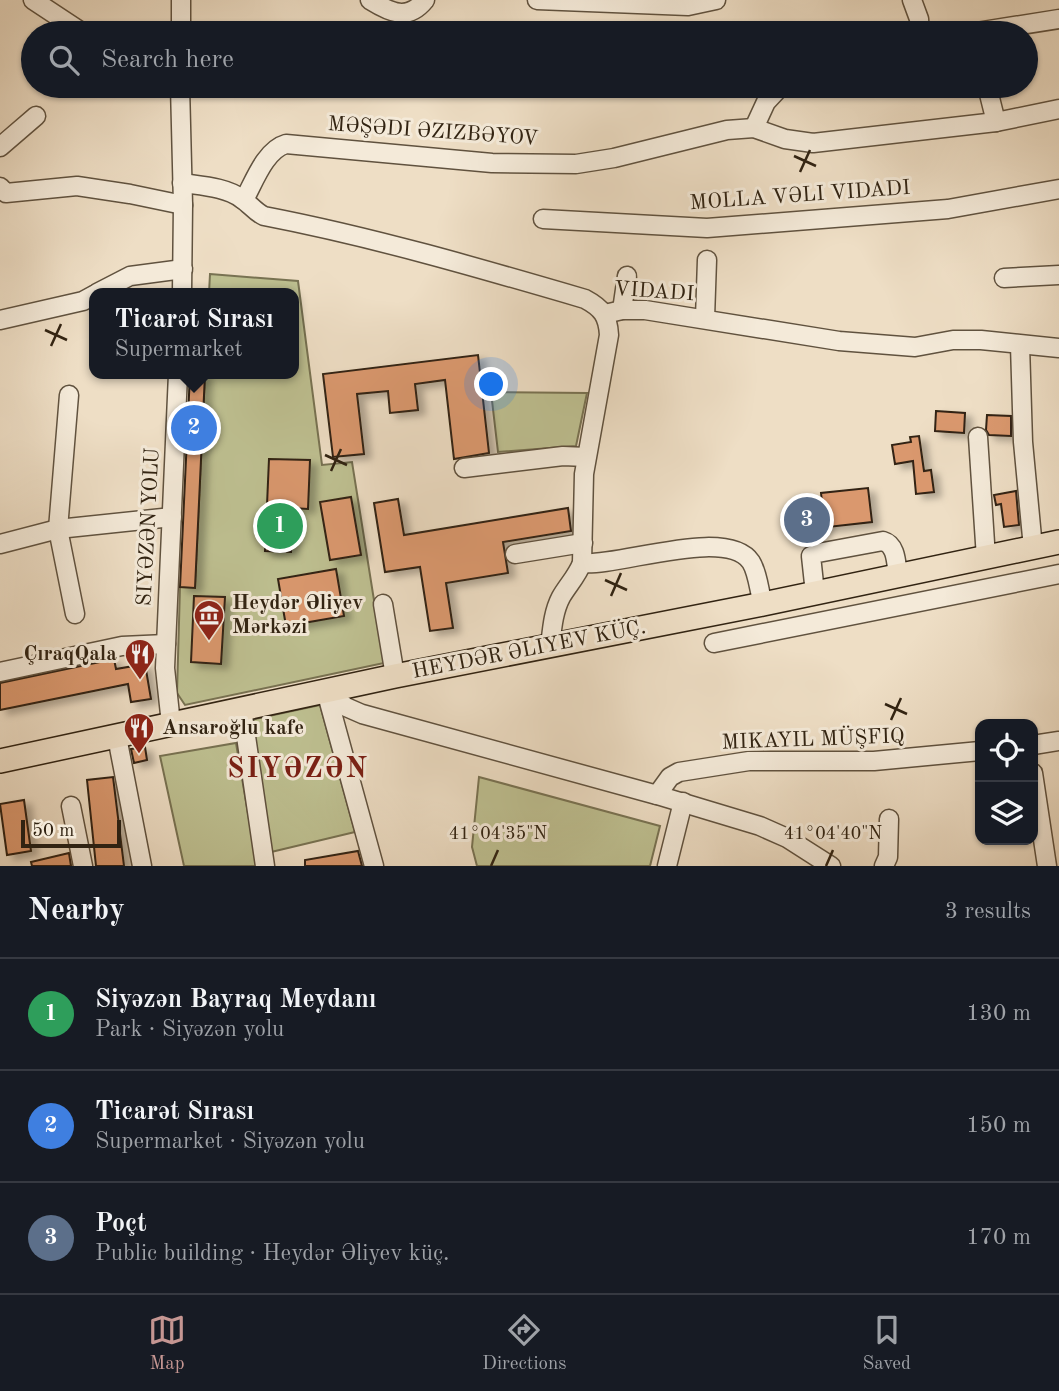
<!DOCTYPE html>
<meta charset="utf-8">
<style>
:root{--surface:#171b24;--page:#242831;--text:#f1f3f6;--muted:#9ea1a6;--line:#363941;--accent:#c59692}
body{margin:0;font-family:"Old Standard TT",serif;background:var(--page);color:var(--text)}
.controls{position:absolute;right:21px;bottom:21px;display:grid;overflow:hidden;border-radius:14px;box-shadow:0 2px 5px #0004}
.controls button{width:63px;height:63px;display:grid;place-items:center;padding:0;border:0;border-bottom:2px solid var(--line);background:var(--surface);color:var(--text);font:35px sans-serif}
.scale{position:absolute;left:21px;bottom:18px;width:100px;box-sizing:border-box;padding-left:7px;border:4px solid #312312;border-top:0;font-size:19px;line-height:24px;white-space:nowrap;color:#312312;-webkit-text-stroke:5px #f4ead9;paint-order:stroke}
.you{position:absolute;left:492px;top:385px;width:24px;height:24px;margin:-18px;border:5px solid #fff;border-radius:50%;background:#1a73e8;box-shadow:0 0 0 10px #1a73e833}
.badge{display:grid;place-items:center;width:46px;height:46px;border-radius:50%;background:var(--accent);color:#fff;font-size:23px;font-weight:700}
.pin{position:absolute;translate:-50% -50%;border:4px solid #fff;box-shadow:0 2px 7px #0006}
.popup{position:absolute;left:89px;top:288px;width:210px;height:91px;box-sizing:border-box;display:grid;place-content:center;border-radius:14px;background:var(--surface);filter:drop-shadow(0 2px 5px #0005);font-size:23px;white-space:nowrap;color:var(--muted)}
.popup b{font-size:26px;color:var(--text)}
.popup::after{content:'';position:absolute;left:50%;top:100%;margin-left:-14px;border:14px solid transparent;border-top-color:var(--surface)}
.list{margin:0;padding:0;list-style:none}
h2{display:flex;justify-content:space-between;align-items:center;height:91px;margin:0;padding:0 28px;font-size:30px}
h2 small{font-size:23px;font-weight:400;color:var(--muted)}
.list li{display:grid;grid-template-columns:46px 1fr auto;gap:21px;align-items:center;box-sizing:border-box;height:112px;padding:0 28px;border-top:2px solid var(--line)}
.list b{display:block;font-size:26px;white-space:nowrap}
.list p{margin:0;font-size:23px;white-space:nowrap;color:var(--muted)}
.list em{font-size:23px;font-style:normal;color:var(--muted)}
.icon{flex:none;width:38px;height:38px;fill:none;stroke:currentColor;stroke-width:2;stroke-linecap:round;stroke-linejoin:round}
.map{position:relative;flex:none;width:1059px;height:866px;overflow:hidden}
.search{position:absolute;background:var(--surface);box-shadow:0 2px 5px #0004;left:21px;right:21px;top:21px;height:77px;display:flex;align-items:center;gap:18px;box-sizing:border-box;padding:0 24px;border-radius:38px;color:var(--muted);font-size:26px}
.sheet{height:427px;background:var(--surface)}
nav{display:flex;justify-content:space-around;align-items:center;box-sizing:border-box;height:98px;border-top:2px solid var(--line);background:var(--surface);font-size:19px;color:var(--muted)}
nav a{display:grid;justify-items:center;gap:4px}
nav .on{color:var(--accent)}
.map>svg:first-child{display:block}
</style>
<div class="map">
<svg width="1059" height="866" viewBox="0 0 1059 866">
<defs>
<filter id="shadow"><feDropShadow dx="7" dy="4.5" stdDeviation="3.5" flood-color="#0004"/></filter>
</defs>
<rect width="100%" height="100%" fill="#eedec5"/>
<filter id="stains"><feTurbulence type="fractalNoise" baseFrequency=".00286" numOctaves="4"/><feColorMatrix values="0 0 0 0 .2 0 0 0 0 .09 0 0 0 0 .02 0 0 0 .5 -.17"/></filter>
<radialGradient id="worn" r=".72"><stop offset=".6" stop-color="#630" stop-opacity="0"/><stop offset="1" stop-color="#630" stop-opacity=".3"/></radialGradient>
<g fill="#bec091" stroke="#787252" stroke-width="2">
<polygon points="210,274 298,281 322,465 352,462 384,663 185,705 177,693 180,587 195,587 205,374 294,374 294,293 209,293"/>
<polygon points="491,392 587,393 576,446 498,452"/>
<polygon points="320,705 355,832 267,853 251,720"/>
<polygon points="236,743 257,866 184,866 160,756"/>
<polygon points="479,777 660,826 650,866 477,866 472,847"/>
</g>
<g fill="#da986e" stroke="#312312" stroke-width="2" filter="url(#shadow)">
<polygon points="478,355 489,453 454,459 445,380 415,384 418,410 390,413 388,391 357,394 364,454 333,457 323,374"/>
<polygon points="190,374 205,374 195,588 180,587"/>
<polygon points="936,411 965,413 964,433 935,431"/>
<polygon points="987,415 1011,416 1011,436 989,435 986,430"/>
<polygon points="919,436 924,471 931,470 934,492 916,494 913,461 895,464 892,445 911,442 910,437"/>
<polygon points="269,459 310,460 308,509 293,508 291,552 265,551"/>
<polygon points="868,488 872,522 818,528 819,532 791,537 786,508 822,502 821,493"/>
<polygon points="1016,491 1019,525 1004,527 1001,504 996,505 994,495"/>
<polygon points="351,497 361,555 330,560 320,502"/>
<polygon points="398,499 404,535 568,508 571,531 503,542 508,573 446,583 453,628 430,631 420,567 385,572 374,503"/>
<polygon points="336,569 344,616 286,626 278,579"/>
<polygon points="194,596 225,597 221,664 191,662"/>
<polygon points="114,659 116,669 145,664 151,699 131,702 128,684 0,710 0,683"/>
<polygon points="145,747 147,760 134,763 131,749"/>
<polygon points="113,777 124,866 96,866 87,780"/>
<polygon points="24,800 31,851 7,855 0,804"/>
<polygon points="358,851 362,866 305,866 305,860"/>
<polygon points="69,853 71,866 32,866 31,862"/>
</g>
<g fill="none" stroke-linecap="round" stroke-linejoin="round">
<g stroke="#60523f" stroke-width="21">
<g id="minor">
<polyline points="33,0 83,33"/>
<path d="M 370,0 C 391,13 408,21 425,0"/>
<polyline points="537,0 688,6 716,0"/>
<polyline points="912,0 919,19 920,33"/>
<polyline points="181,33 181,0"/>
<polyline points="970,33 1059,19"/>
<polyline points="180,86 183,205 182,293"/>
<polyline points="987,86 996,122"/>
<polyline points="754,128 766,102 781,86"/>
<polyline points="0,147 36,116"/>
<path d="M 182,183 C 202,186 226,187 242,199 C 250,204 255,212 264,216 C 373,237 479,268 585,299 C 602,308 608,316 609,335 L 584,474 L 582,563 C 577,576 568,585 561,597 C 553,612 552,630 550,647"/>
<polyline points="0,187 6,193 77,186 130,194 183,205"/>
<path d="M 244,200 C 254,182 265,150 286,144 L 492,163 L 576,164 L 614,158 L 727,130 L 754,128 L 785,139 L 813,143 L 996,122 L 1059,109"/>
<polyline points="543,219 707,228 948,209 1059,189"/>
<polyline points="1004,278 1059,275"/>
<polyline points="97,293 130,276 183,269"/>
<polyline points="622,310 627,276"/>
<polyline points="605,314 622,310 645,310 839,341 915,347 953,340 981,340 1059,348"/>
<polyline points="705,318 707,260"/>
<polyline points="0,320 83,301 94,295"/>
<polyline points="1020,345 1023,442 1033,548"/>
<polyline points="69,395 58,529 75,614"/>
<polyline points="978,437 986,558"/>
<polyline points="464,468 563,456 586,457"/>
<polyline points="0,544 58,529 172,517"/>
<polyline points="515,554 583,543"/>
<path d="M 582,563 C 618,567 727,526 751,562 C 758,573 759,591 763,604"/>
<path d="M 815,593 L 811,556 L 818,553 L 883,541 C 897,545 896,564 898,576"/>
<polyline points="383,604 395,676"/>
<polyline points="714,643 1059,574"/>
<polyline points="0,672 122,646 166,644"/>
<polyline points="326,691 346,707 362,714 657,795 760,826 787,838 831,866"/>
<polyline points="326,691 374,866"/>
<polyline points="242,709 265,866"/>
<polyline points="171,724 165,668 178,374"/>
<polyline points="117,737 142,866"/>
<polyline points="1033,745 1059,741"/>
<polyline points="1033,773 1047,866"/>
<polyline points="657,795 670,777 679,772 749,761 874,761 980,751"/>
<polyline points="71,806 83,866"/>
<polyline points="667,866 683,802"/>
<polyline points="884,866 888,857 889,819"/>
</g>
</g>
<g stroke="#312312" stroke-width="26">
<polyline id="major" points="0,761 395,676 763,604 1059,542"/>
</g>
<use href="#minor" stroke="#f4ead9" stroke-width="18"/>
<use href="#major" stroke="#eedec5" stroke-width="23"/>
</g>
<path fill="none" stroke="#312312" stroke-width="2.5" d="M 794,156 L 816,166M 800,172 L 810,150M 45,330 L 67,340M 51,346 L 61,324M 325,455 L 347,465M 331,471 L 341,449M 605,580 L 627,590M 611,596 L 621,573M 885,704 L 907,714M 891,720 L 901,698M 491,866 L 498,850M 826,866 L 833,850"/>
<defs>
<g id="museum-pin" transform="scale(1.575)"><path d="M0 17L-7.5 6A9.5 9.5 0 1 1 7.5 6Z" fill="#8f2418" stroke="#f4ead9"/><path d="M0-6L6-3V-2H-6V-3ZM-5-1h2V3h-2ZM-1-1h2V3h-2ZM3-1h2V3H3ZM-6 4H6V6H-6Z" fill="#fff"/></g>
<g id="restaurant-pin" transform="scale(1.575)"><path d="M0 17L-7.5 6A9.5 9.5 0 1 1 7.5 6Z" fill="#8f2418" stroke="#f4ead9"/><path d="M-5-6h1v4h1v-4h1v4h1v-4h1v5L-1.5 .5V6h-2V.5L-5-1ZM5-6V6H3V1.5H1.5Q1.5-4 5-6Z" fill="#fff"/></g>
</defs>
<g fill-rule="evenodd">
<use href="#museum-pin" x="209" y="615"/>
<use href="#restaurant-pin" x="140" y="654"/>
<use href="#restaurant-pin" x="139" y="728"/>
</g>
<g text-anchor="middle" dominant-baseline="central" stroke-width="6" stroke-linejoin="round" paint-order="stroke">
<g font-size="21" fill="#312312" stroke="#f4ead9">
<text transform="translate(433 132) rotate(4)">MƏŞƏDI ƏZIZBƏYOV</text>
<text transform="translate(800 196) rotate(-4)">MOLLA VƏLI VIDADI</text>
<text transform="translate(654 292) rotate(4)">VIDADI</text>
<text transform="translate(149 527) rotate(-87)">SIYƏZƏN YOLU</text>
<text transform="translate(529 650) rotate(-11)">HEYDƏR ƏLIYEV KÜÇ.</text>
<text transform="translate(813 740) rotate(-2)">MIKAYIL MÜŞFIQ</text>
</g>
<g font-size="21" font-weight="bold" fill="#312312" stroke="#f4ead9" text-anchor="start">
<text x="232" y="603">Heydər Əliyev<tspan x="232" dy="24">Mərkəzi</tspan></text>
<text x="117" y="654" text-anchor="end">ÇıraqQala</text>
<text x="162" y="728">Ansaroğlu kafe</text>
</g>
<g font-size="28" font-weight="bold" letter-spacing="2" fill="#7a1f14" stroke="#f4ead9">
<text x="298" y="770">SIYƏZƏN</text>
</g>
</g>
<g font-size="18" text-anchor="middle" fill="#312312" stroke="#f4ead9" stroke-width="6" stroke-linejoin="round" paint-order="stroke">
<text x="498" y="839">41°04'35"N</text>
<text x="833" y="839">41°04'40"N</text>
</g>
<rect width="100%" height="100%" filter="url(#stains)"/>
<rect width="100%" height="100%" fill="url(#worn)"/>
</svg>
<div class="controls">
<button><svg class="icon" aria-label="locate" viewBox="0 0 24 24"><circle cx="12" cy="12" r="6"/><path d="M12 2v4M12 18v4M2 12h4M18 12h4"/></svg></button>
<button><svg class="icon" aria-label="layers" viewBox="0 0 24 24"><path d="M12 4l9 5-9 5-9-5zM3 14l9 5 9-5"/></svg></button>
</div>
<div class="scale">50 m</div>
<div class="you"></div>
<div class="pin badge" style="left:280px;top:526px;background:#2e9e5b">1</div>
<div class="pin badge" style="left:194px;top:428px;background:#3f7fe0">2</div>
<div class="popup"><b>Ticarət Sırası</b>Supermarket</div>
<div class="pin badge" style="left:807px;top:520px;background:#5c6f8a">3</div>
<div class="search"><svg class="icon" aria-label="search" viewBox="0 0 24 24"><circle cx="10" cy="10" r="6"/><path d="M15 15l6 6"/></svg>Search here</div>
</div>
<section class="sheet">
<h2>Nearby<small>3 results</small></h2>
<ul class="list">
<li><span class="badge" style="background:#2e9e5b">1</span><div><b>Siyəzən Bayraq Meydanı</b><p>Park · Siyəzən yolu</p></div><em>130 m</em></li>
<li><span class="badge" style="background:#3f7fe0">2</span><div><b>Ticarət Sırası</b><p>Supermarket · Siyəzən yolu</p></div><em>150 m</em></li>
<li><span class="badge" style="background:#5c6f8a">3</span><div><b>Poçt</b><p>Public building · Heydər Əliyev küç.</p></div><em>170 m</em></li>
</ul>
</section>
<nav>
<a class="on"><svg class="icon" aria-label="map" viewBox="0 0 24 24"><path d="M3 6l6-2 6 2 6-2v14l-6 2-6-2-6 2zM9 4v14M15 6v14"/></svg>Map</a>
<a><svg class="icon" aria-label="directions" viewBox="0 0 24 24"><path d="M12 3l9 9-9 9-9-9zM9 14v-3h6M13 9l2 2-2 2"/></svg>Directions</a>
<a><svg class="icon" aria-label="saved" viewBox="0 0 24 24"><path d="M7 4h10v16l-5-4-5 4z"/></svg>Saved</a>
</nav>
